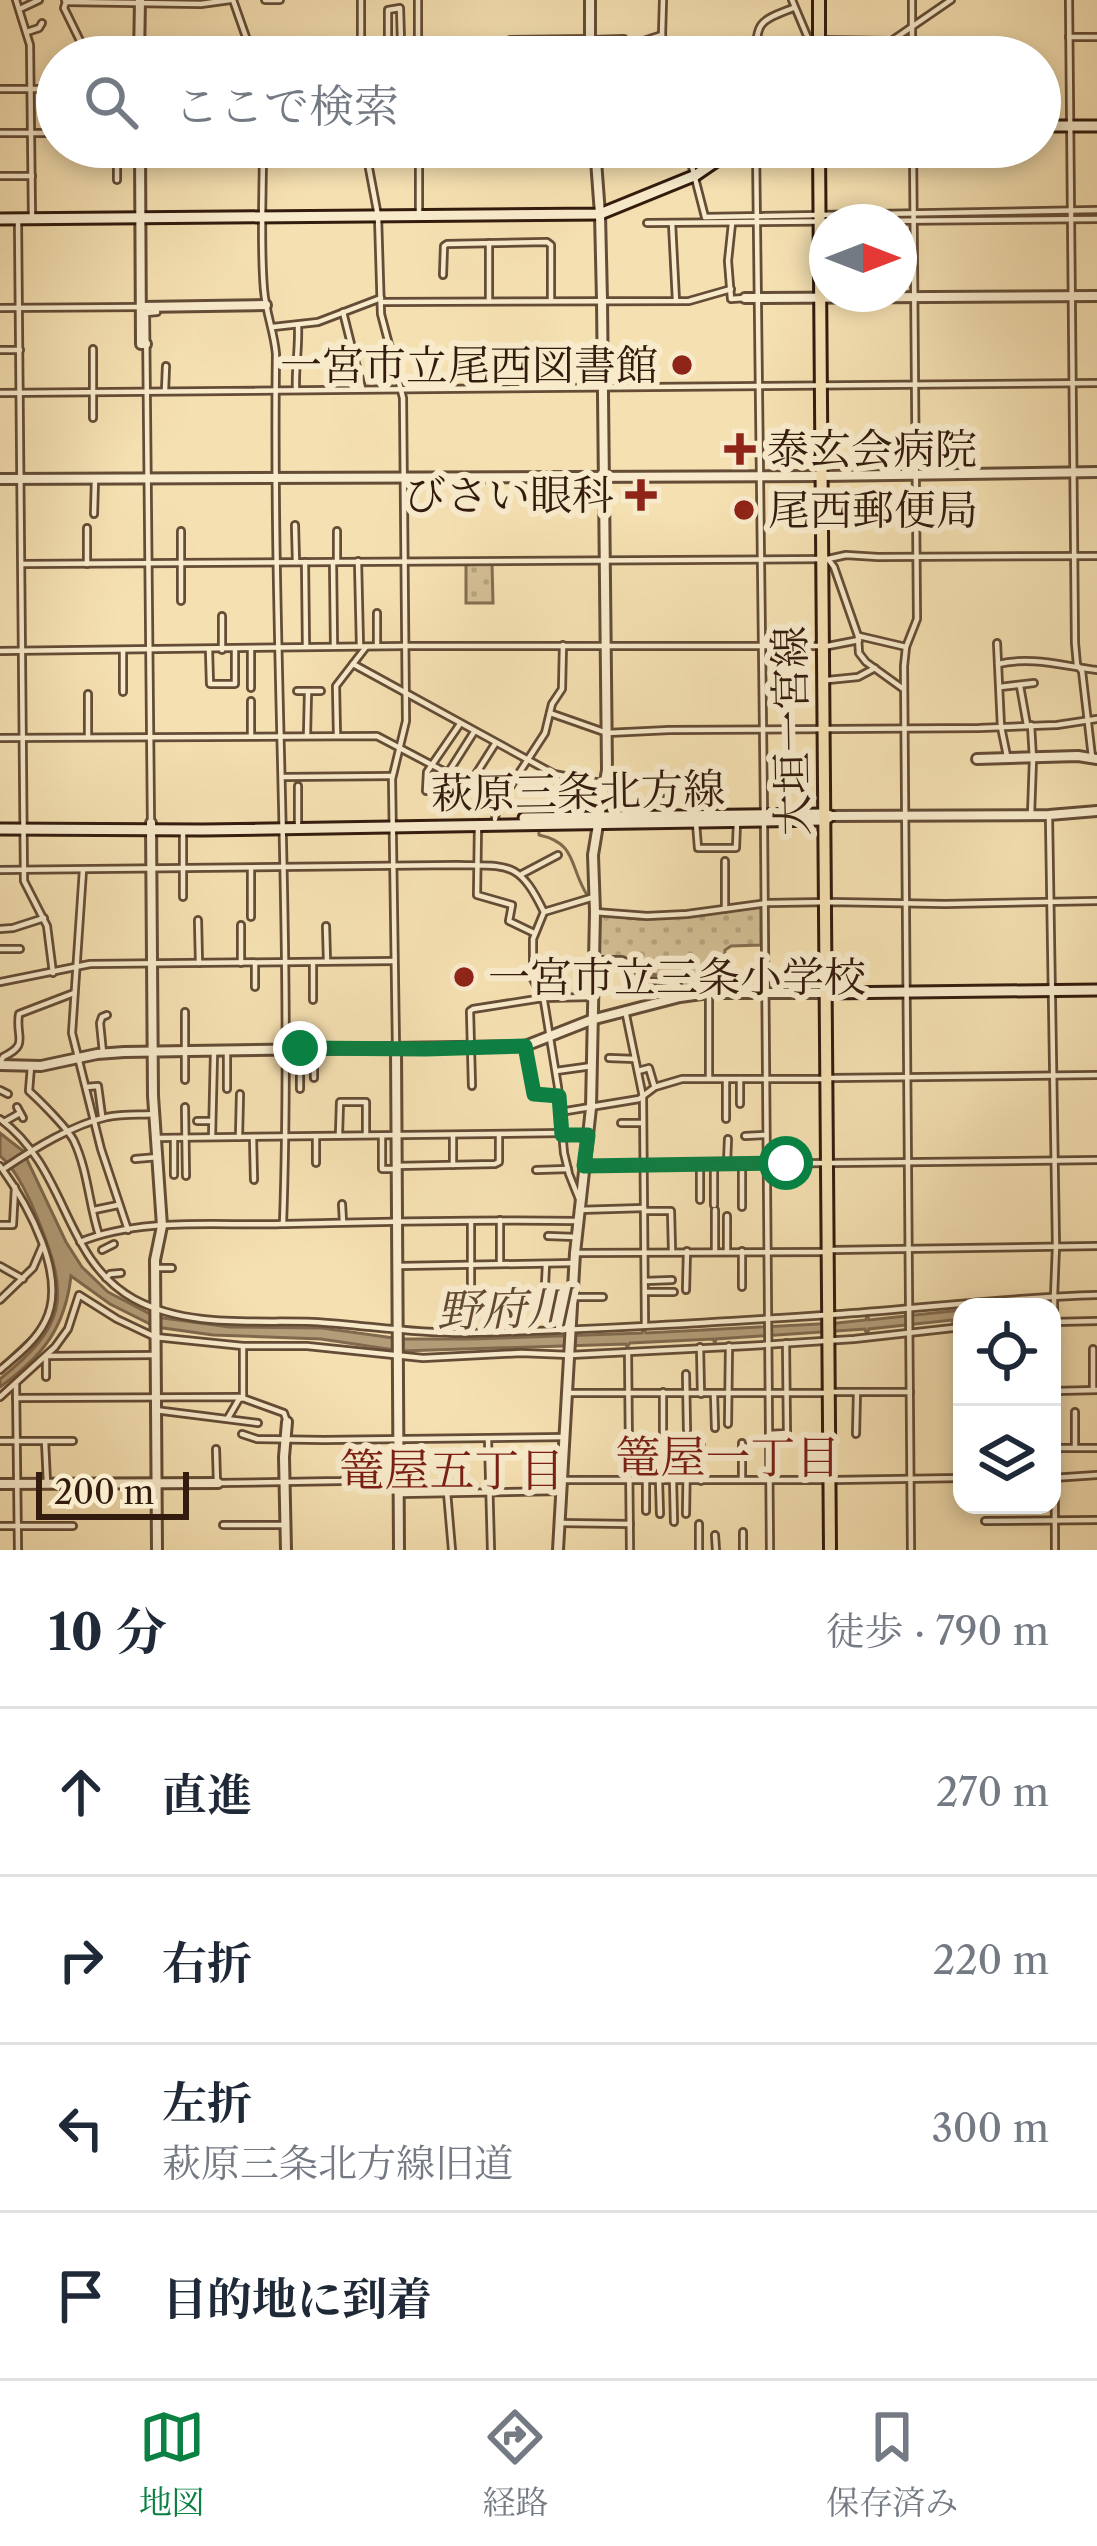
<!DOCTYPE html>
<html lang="ja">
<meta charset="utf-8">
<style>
:root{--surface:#fff;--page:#f2f2f3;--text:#1f2937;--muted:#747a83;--line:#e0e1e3;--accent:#0b8043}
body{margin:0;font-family:"Libre Caslon Text","Noto Serif JP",serif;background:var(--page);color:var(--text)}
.controls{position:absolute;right:36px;bottom:36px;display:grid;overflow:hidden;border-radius:24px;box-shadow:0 6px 18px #0003}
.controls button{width:108px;height:108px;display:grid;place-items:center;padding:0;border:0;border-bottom:3px solid var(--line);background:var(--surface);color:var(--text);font:60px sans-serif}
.compass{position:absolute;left:809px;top:204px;width:108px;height:108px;border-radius:50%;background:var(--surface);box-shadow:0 6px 18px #0003;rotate:90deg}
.scale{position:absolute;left:36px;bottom:30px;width:153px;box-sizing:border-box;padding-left:12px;border:6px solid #331b0d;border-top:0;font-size:33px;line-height:42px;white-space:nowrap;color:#331b0d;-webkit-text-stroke:9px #f8ebcc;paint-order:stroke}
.stop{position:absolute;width:36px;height:36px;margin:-27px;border:9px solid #0b8043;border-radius:50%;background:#fff}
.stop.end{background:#0b8043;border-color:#fff;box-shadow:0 3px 12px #0008}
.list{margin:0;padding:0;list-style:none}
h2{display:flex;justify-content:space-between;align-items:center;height:156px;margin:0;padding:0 48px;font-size:51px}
h2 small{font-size:39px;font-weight:400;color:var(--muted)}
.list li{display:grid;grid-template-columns:78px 1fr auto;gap:36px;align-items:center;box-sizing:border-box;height:168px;padding:0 48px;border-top:3px solid var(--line)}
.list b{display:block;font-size:45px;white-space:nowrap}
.list p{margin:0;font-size:39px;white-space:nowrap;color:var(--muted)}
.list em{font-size:39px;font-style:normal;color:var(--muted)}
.icon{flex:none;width:66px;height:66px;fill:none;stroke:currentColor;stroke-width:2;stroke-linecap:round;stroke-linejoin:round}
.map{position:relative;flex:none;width:1097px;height:1550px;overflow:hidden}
.search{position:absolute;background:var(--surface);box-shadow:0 6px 18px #0003;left:36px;right:36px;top:36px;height:132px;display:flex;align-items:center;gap:30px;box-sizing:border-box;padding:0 42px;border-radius:66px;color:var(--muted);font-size:45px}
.sheet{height:828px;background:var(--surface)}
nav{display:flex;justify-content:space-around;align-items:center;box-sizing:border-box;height:168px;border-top:3px solid var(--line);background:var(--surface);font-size:33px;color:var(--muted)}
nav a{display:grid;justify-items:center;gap:6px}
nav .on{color:var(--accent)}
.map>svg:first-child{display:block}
</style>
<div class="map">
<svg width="1097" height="1550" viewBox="0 0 1097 1550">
<defs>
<pattern id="park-dots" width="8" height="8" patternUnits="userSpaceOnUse" patternTransform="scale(3)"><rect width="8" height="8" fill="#d4bf95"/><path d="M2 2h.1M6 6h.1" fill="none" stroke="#b6a47f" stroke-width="1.8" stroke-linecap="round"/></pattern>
</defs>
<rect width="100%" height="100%" fill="#f5e0b1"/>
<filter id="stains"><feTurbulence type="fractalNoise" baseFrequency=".00167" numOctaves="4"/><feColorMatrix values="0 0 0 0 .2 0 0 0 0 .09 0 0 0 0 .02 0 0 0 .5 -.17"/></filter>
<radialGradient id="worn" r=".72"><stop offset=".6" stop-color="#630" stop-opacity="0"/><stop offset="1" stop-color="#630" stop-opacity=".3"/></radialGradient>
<g fill="url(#park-dots)" stroke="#846d51" stroke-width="3">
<polygon points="492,563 493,603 466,603 466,564"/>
<path d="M 761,907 L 761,945 L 731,946 L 725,950 L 723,989 L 684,991 C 671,972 654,974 632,974 L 630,973 L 630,962 L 621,958 L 598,958 L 600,915 L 639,919 Z"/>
</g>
<path fill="#b39d79" stroke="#80694e" stroke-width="3" d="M 0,1133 L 23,1151 L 66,1242 L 82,1267 L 108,1292 L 156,1317 L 229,1327 L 322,1328 L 401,1339 L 469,1339 L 469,1336 L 472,1339 L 642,1333 L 643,1328 L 646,1333 L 837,1323 L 866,1320 L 867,1314 L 869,1320 L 962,1310 L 962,1319 L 955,1319 L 953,1323 L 952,1320 L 869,1329 L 867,1335 L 865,1329 L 716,1339 L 715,1343 L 713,1339 L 630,1343 L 627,1347 L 626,1344 L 401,1351 L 321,1339 L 213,1335 L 156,1327 L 110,1304 L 71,1276 C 65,1328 43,1356 0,1387 L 0,1379 C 66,1326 70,1298 39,1222 C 32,1203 16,1168 0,1156 Z"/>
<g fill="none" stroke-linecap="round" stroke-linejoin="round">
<g stroke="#80694e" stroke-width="3">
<path d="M 539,831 L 539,835 C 577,843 569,866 587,895"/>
<polyline points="0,1366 33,1335"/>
</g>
<g stroke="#644c36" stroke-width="10">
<g id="minor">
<polyline points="16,0 30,45 32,219"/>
<polyline points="65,0 66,2 201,4 230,0"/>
<polyline points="233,0 253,57"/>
<polyline points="265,0 280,0"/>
<polyline points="361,0 361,57"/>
<polyline points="418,0 418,57"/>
<polyline points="663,0 662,35 667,57"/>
<polyline points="792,0 808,38"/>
<polyline points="912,0 912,57"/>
<polyline points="1069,0 1075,643 1077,665 1082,671 1092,757"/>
<polyline points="66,2 64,8 88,57"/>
<polyline points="22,8 39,0"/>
<polyline points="27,32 39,28 42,23"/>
<polyline points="1069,37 1097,37"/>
<polyline points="592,40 624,39 629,47"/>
<polyline points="823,40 890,41"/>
<polyline points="388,41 388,10 400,8 401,41"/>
<polyline points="263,47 292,42 418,41"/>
<polyline points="103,50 116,45 139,45"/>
<path d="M 200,57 C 216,47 231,49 247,41"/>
<polyline points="511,57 510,40 590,39"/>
<polyline points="630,57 631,45 662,35"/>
<polyline points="693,57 726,41 819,41"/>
<path d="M 756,57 C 756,20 761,21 793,8"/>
<polyline points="868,57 951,0"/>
<polyline points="0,89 57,89"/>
<polyline points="0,133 57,133"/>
<polyline points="117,147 117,180"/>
<path d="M 263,147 C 263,194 260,243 264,290 C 266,314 274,331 276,354 C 272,644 293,934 283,1224"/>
<polyline points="365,147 378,216 381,314 403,398 406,721 392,779 396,1047"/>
<polyline points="419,147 419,213"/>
<polyline points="687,147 705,217"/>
<polyline points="756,147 764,812"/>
<polyline points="0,176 32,176"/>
<polyline points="705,217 1097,210"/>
<polyline points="18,222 24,881 47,926 53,973"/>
<polyline points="647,223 1097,219"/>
<polyline points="672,223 676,301"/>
<polyline points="732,223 728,261 731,299 745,298"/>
<polyline points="443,275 444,246 447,244 547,242 551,245 551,300"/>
<polyline points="489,300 489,243"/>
<polyline points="381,302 689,301 731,289"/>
<polyline points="0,308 140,307"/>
<polyline points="343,312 362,388"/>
<polyline points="273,327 318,322 381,298"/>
<polyline points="93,349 93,418"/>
<polyline points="0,350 20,350"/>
<path d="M 296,390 C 295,368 299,348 298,326"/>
<polyline points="165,391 166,366"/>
<polyline points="0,393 1097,383"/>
<polyline points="94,514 95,479"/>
<polyline points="295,525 296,562"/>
<polyline points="87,528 87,564"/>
<polyline points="181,531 181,601"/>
<polyline points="337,531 337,562"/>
<polyline points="358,561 360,646"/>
<polyline points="305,562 306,646"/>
<polyline points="333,562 334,646"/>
<polyline points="22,564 828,559"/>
<polyline points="377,613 377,646"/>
<polyline points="222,616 222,650"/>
<polyline points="859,636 906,647"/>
<polyline points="997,643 1001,727 1007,756"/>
<polyline points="123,650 123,692"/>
<polyline points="209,650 210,684 235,684 235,650"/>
<polyline points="251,650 251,688"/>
<polyline points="0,651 405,646 828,646 859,640"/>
<polyline points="353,664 554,774 606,784"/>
<path d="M 998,664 C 1031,656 1063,666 1097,670"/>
<polyline points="828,680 858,677 875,668"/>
<polyline points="1020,686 1027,725"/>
<polyline points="1000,687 1034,683"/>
<polyline points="902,688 866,662 859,653 858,636 834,567 828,559 846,555 878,557 1097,556"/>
<polyline points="297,691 321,691"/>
<polyline points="88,694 88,737"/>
<polyline points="251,701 251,736"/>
<polyline points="550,713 607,733 669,730 979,728 1057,725 1097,719"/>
<polyline points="1031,725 1033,759 1031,815"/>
<polyline points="307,735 308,692"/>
<polyline points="337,735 336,686 366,647"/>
<polyline points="0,738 377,736 468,784 497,807"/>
<polyline points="448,773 474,732"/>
<polyline points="284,777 392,776"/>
<polyline points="469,785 495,744"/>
<polyline points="298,786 298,823"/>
<polyline points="426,791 427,772 460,724"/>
<polyline points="667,812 667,786 696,786 696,814"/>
<polyline points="1049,818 1056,1246 1054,1297 1055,1550"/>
<polyline points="495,819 497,807 545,733 552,704 562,689 563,645"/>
<polyline points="151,823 146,313 157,312"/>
<polyline points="696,823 698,848 736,848 737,821"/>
<polyline points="764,824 770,1550"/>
<polyline points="478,825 477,895 512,905 509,921 534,933"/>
<polyline points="183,829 183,897"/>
<polyline points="725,861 725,909"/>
<polyline points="251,869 251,917"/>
<path d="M 0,870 L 457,865 C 510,866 519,861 544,912 L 533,939 L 533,979 L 544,1001 L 558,1087 L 564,1153 L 569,1174 L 579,1199"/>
<polyline points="83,870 72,1033 101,1149 128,1230"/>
<polyline points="522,874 558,855"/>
<polyline points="544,912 594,897"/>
<polyline points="595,912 647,916 687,914 768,903 830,902 945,904 1097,901"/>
<polyline points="198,920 199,963"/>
<polyline points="241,925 241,963"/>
<polyline points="326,926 327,961"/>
<polyline points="0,929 13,928 44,918"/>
<polyline points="0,949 20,949"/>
<path d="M 593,960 L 622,960 L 626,962 L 630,982 C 647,981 662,980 678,985 L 683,995"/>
<polyline points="313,962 313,1000"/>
<polyline points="255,963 255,987"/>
<polyline points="0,982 90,964 394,961"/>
<polyline points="625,1010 643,1097 645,1325"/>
<polyline points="185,1012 185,1080"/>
<polyline points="525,1046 534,1094 557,1096"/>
<polyline points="300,1049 300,1089"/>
<polyline points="227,1050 227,1089"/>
<polyline points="103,1053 100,1023 102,1017 107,1015"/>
<polyline points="609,1058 635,1059"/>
<path d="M 0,1063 L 3,1057 C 30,1044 15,1038 19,1014 L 74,993"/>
<path d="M 31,1066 L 29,1091 C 40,1101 68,1129 74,1141 C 88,1171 89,1205 99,1235"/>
<polyline points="556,1071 592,1066"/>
<polyline points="638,1071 649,1068 654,1085"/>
<polyline points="314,1078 314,1048"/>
<polyline points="709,1078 709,993"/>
<polyline points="831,1078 1097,1075"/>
<polyline points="726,1079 726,1119"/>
<polyline points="740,1079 740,1104"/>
<polyline points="472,1086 470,1011 473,1009 543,998 591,997"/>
<polyline points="86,1087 98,1086 102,1116"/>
<polyline points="0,1090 8,1094"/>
<polyline points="17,1107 23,1118"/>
<polyline points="185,1107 186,1176"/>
<polyline points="560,1112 639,1099 655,1087 682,1079 824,1079"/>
<path d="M 0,1119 C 69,1170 62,1259 134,1299 C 187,1328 255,1320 313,1322 C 365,1325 416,1334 468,1333 C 593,1330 718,1322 842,1314 C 927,1308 1012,1297 1097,1295"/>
<polyline points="197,1121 212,1121"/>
<polyline points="4,1122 20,1113"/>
<polyline points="621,1123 643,1123"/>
<polyline points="339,1134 340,1102 366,1102 366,1135"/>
<polyline points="563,1135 588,1135"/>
<polyline points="316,1136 316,1163"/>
<polyline points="382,1136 382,1169 396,1169"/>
<polyline points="745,1136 766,1135"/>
<polyline points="212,1137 214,1053"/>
<polyline points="239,1137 240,1094"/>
<polyline points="253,1137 254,1180"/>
<polyline points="157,1138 562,1133"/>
<polyline points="174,1138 174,1175"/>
<polyline points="135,1159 158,1157"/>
<polyline points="700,1163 700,1200"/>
<polyline points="727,1163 728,1139"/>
<polyline points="832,1163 1097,1160"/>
<polyline points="453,1165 453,1136"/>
<path d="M 0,1166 C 27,1203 69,1277 45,1322 C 35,1342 16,1356 0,1370"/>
<polyline points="396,1166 495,1164 499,1162 499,1134"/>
<polyline points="587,1166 827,1163"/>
<path d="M 5,1168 C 35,1148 72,1125 107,1117 C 123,1114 139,1115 155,1114"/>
<polyline points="536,1170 568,1169"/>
<polyline points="342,1204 343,1222"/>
<polyline points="714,1205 714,1163"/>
<polyline points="742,1207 742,1163"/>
<polyline points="94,1210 118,1205"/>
<polyline points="578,1210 644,1208"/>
<polyline points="715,1210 715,1251"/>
<polyline points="644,1211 671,1211 672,1250"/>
<polyline points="727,1216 727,1251"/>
<polyline points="500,1220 500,1262"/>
<polyline points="471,1221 471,1333"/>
<polyline points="0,1225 13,1225 15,1187"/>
<polyline points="548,1236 576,1237"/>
<path d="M 80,1242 C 141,1217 216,1226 281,1224 C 379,1222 477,1219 576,1221"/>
<polyline points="102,1250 114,1244"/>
<polyline points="833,1250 1097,1246"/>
<polyline points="742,1251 742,1287"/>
<polyline points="576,1253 828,1252"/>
<polyline points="0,1266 23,1279"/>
<polyline points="400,1266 575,1263"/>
<polyline points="155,1268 172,1268"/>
<polyline points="106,1278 110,1274 121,1273"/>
<polyline points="645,1281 672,1280"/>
<polyline points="545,1285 546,1264"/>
<polyline points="686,1290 687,1251"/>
<polyline points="645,1292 674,1292"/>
<polyline points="573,1297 603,1297"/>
<polyline points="0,1300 33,1268 42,1247"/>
<polyline points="1055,1322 1097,1321"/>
<polyline points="700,1347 701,1394"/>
<polyline points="1093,1349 1093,1390"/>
<polyline points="628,1352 630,1550"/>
<polyline points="47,1356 155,1355"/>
<polyline points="686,1374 687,1430"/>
<polyline points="46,1377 46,1359"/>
<polyline points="16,1384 18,1550"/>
<polyline points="1055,1391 1097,1390"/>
<polyline points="663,1392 663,1434"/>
<polyline points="833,1392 910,1392"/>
<polyline points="567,1393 825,1393"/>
<polyline points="714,1394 715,1428"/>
<polyline points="0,1397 55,1347 68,1329 79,1295 117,1319 155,1337 243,1346 307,1346 423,1358 521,1353 570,1355 747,1346 854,1339 962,1327"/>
<polyline points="16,1398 240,1397 284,1413 287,1422"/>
<polyline points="155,1410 258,1423"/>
<polyline points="1075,1412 1075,1448"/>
<polyline points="228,1418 239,1399 243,1398 243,1346"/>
<polyline points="728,1424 729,1346"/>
<polyline points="242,1434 257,1439 324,1440 565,1437"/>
<polyline points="769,1434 787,1433 786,1343"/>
<polyline points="856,1434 857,1392"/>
<polyline points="672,1437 674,1522"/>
<polyline points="488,1439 491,1550"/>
<polyline points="0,1441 73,1441"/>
<polyline points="45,1441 47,1483"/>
<polyline points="742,1443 742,1480"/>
<polyline points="701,1444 701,1481"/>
<polyline points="1055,1448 1097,1448"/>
<polyline points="216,1449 217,1483"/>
<polyline points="449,1461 447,1492 452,1550"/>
<polyline points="1052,1478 1097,1475"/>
<polyline points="563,1480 827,1480"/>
<polyline points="834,1480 962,1478"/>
<polyline points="659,1481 660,1514"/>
<polyline points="218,1483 341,1481 361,1476 397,1475"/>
<polyline points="400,1494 562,1491"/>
<polyline points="646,1511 646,1480"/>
<polyline points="686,1514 687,1451"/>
<polyline points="985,1521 1097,1520"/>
<polyline points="560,1523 630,1524"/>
<polyline points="699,1524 699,1550"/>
<polyline points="223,1525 283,1525"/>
<polyline points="0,1526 73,1526"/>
<polyline points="743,1532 743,1550"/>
<polyline points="715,1535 716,1550"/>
<polyline points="911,1550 904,666 906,647 917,619 913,147"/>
</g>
</g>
<g stroke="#644c36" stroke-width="14">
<g id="tertiary">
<polyline points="590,0 590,57"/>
<polyline points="139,57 140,0"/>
<polyline points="140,147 141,344 146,344"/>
<polyline points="745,298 1097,296"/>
<polyline points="141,307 266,305"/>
<polyline points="0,479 821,476 1097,472"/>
<polyline points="977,759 1078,756 1097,759"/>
<polyline points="830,816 1049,815 1097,811"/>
<polyline points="151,823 153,1096 162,1226 155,1260 157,1550"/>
<polyline points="396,1049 399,1550"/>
<polyline points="0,1065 41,1066 97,1054 124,1052 525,1046 591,1020 680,997 709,993 826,993"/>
<polyline points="0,1484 218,1483"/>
<polyline points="286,1550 284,1457 287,1422"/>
<polyline points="558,1550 575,1253 591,1108 595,912 593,855 607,770 602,300 600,214 595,147"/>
</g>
</g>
<g stroke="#331b0d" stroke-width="15">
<g id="secondary">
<polyline points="1040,126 1097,126"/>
<polyline points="0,219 600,214 696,175 737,147"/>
<polyline points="524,818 824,814 830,816"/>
<polyline points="0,829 203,830 825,820 830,816"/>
<polyline points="826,993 1097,990"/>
</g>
</g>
<g stroke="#331b0d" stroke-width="16">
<g id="primary">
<polyline points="819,57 819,0"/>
<polyline points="819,147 830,1550"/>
</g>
</g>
<use href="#minor" stroke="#f8ebcc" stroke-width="4.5"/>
<use href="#tertiary" stroke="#f8ebcc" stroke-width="8"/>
<use href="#secondary" stroke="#f8ebcc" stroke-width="9"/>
<use href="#primary" stroke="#f5e0b1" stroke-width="10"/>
</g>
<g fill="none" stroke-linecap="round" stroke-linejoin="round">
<polyline stroke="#0b8043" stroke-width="15" points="300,1048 426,1049 525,1046 534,1094 559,1096 562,1135 588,1135 584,1166 786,1163"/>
</g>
<g fill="#8f2418" stroke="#f8ebcc" stroke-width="4.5">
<circle cx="682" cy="365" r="12"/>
<path d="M734 431h12v12h12v12h-12v12h-12v-12h-12v-12h12z"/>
<path d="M635 477h12v12h12v12h-12v12h-12v-12h-12v-12h12z"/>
<circle cx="744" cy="510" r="12"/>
<circle cx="464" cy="977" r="12"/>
</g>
<g text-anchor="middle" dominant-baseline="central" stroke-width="12" stroke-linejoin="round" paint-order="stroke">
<g font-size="42" fill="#331b0d" stroke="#f8ebcc" text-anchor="start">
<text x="658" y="365" text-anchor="end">一宮市立尾西図書館</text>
<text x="767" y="449">泰玄会病院</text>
<text x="614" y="495" text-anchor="end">びさい眼科</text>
<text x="768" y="510">尾西郵便局</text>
<text x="488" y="977">一宮市立三条小学校</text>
</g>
<g font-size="42" fill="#331b0d" stroke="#f8ebcc">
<text transform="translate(791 731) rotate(-91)">大垣一宮線</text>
<text transform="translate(578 791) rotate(-1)">萩原三条北方線</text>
</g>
<g font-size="45" font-style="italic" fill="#604833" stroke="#f8ebcc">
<text transform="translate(504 1309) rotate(-2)">野府川</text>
</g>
<g font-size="45" fill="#7a1f14" stroke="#f8ebcc">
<text x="728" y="1457">篭屋一丁目</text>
<text x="452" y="1470">篭屋五丁目</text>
</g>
</g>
<rect width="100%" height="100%" filter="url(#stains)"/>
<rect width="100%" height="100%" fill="url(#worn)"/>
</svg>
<div class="controls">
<button><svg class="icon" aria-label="locate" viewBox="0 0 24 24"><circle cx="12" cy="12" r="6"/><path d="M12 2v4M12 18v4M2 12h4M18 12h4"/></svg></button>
<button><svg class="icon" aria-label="layers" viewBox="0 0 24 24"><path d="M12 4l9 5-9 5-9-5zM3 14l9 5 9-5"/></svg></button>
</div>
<svg class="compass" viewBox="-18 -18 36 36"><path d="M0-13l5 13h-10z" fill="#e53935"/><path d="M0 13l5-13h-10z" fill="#747a83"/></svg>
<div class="scale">200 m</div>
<div class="stop" style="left:786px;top:1163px"></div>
<div class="stop end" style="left:300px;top:1048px"></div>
<div class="search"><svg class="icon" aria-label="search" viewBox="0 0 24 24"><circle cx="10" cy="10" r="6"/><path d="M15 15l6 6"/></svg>ここで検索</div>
</div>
<section class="sheet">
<h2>10 分<small>徒歩 · 790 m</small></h2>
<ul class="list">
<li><svg class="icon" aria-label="ahead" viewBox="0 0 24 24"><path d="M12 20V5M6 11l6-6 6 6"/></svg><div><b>直進</b></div><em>270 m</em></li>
<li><svg class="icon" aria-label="right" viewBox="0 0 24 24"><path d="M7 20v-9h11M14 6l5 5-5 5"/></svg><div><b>右折</b></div><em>220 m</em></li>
<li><svg class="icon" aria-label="left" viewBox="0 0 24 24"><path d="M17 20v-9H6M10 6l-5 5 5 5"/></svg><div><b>左折</b><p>萩原三条北方線旧道</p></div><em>300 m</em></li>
<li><svg class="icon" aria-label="arrive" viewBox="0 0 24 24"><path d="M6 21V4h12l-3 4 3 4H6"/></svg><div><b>目的地に到着</b></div></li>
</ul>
</section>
<nav>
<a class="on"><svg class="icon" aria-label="map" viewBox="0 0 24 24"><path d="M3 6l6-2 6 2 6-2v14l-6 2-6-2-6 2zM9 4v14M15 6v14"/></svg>地図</a>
<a><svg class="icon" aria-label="directions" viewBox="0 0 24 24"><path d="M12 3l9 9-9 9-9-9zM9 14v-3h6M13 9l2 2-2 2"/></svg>経路</a>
<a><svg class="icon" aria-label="saved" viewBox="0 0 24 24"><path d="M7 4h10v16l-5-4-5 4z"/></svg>保存済み</a>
</nav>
